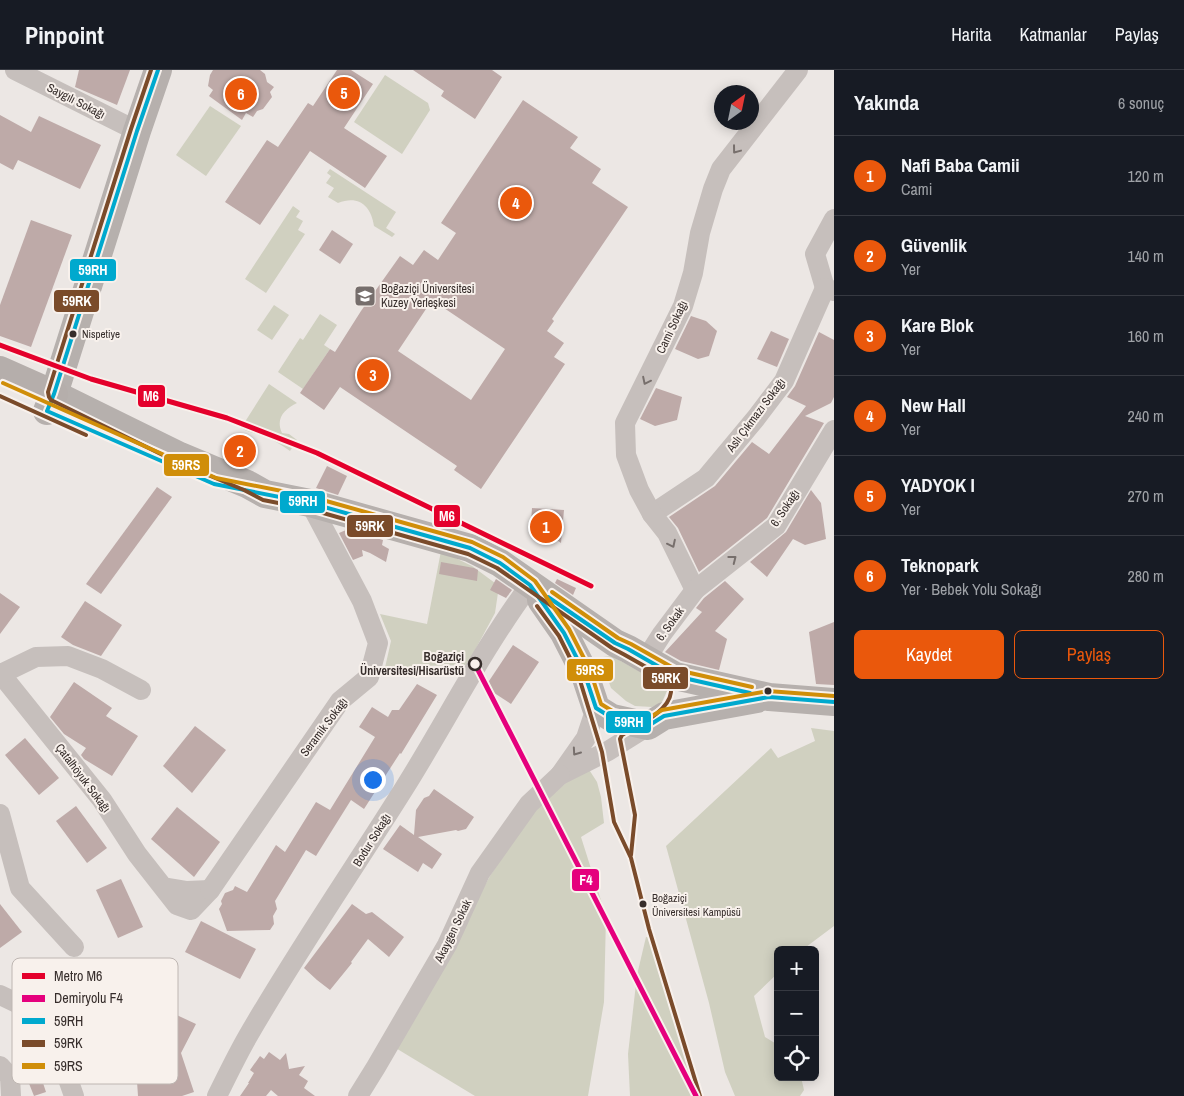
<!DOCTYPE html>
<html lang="tr">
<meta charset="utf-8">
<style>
:root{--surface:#171b24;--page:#242831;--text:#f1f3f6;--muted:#9ea1a6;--line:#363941;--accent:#ea580c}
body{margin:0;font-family:"Archivo Narrow",sans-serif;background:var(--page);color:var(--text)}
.controls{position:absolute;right:15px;bottom:15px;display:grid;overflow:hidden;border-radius:8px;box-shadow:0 2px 12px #0003}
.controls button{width:45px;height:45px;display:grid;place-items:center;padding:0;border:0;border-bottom:1px solid var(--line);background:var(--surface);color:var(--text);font:25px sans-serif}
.compass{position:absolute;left:714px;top:15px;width:45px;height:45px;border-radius:50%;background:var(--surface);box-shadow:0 2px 12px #0003;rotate:33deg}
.you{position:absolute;left:372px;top:709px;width:18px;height:18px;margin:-12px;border:4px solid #fff;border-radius:50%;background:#1a73e8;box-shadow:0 0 0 8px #1a73e833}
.badge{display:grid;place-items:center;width:32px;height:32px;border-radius:50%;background:var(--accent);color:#fff;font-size:16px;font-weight:700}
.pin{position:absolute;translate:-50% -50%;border:2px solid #fff;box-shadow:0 1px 5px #0006}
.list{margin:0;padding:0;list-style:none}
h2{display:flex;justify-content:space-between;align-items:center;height:65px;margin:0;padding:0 20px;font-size:21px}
h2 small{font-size:16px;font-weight:400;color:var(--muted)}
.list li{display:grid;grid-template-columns:32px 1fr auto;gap:15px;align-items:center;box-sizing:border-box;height:80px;padding:0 20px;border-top:1px solid var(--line)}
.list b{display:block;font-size:19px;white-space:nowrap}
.list p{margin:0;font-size:16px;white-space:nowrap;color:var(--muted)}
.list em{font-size:16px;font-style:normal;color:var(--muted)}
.actions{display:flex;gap:10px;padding:15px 20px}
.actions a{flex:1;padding:11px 0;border:1px solid var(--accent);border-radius:8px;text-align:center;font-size:18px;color:var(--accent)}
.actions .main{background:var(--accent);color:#fff}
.icon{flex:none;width:28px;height:28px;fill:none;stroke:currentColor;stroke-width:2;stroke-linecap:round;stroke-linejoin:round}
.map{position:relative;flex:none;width:834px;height:1026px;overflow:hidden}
header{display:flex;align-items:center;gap:30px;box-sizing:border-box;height:70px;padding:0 25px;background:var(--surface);border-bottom:1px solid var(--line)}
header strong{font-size:24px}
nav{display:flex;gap:28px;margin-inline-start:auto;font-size:18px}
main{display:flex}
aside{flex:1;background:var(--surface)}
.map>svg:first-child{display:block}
</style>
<header>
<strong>Pinpoint</strong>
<nav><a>Harita</a><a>Katmanlar</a><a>Paylaş</a></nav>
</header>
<main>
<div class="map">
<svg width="834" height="1026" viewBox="0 0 834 1026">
<rect width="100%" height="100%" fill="#ece7e4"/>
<g fill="#d0d0c0">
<polygon points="385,5 428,33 430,40 402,84 354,52"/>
<polygon points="210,36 241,56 206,106 176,85"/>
<path d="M 330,99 L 396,142 L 386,158 L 395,164 L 392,167 L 374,156 C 371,136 359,125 338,133 L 328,127 L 334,118 L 326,113 L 331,106 L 327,103 Z"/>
<polygon points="293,136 300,141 296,147 303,151 298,160 305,164 266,223 245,209"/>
<polygon points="274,235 289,245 272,270 257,260"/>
<polygon points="320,244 337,255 324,275 330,279 303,319 278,302 300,268 303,270"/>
<path d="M 269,314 L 297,333 C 285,339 275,348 282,363 L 289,364 L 297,370 L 290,381 C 282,375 273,370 264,366 C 256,363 248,363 241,358 Z"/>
<polygon points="441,481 472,496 499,516 495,543 467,595 418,596 395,605 384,602 391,571 380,544 427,554"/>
<polygon points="612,586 665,616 667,621 662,632 652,637 635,636 626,631 611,618 605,601 603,592 603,587"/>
<polygon points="811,658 834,661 834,856 802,880 778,880 778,903 754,926 765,967 778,975 778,1007 801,1007 804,1020 800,1026 735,1026 725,1002 709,933 666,776 771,678 778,688 815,671"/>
<polygon points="588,698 597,712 601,727 604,753 581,767 606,846 604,932 588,1026 475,1026 394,977 490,806 531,743 567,712"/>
<polygon points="646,867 653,868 699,1026 630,1026 628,984 637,905"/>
</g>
<g fill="#beaaa8" fill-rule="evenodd">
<polygon points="79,0 130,0 117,35 75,17"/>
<polygon points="213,0 260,0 265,4 267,12 274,17 270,22 272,27 263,39 257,41 253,47 246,43 242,50 209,26 213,20 208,16 210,5"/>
<polygon points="337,0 351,0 373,14 344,58 387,86 365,118 310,81 260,155 225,132 267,70 278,77 308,33 313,36"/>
<polygon points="413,0 492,0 502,7 475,49 441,26 444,21"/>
<path d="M 523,30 L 578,67 L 570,78 L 601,99 L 592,113 L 628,137 L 552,249 L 554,251 L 547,261 L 564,273 L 554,287 L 565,294 L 481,419 L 454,400 L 457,396 L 340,317 L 324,340 L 300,323 L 330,279 L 335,282 L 361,241 L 400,186 L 413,195 L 424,180 L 438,190 L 456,163 L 441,153 ZM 432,230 L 505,279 L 471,330 L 398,281 Z"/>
<polygon points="0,45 31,62 39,46 101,75 80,119 18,90 13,100 0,93"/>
<polygon points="31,150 72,165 31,277 0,266 0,235"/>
<polygon points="332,160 353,174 340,194 319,180"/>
<polygon points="691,246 706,251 717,261 709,286 698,289 675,279"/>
<polygon points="771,261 789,269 777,297 757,289"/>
<polygon points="819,262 834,270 834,327 831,333 805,346 824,353 767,448 699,502 678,458 669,447 715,416 752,372 769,384 806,336 787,327 795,316"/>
<polygon points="656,318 682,327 677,350 655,356 640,349"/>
<polygon points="327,396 347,406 338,425 316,418"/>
<polygon points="157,417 172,427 101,524 86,514"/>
<polygon points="811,420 821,433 826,469 805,475 793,469 767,507 750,492 786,462"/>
<polygon points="532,438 564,440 561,473 531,452"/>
<polygon points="343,459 383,470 382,475 389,479 386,492 370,483 362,480 363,486 353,490 339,463 346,460"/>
<polygon points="441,492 474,498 478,500 477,511 439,504"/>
<polygon points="496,509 512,520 506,528 490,520"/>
<polygon points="557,509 576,518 573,525 555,513"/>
<polygon points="725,511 744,529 715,561 727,569 719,600 681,591 665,582 702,542 696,538 704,528"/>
<polygon points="0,523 20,537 0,564"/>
<polygon points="85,531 122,555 101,586 73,575 61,567"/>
<polygon points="834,552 834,615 816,614 809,562"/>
<polygon points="513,575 539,592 511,634 485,617"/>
<polygon points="74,612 112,638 106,646 138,666 112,706 84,689 81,685 86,678 64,664 50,647"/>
<polygon points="417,614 437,625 401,684 400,683 364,739 351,730 316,786 306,780 275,831 277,839 273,846 274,854 270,860 227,861 219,839 222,834 221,831 225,823 233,820 235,816 247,822 276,775 285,782 316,732 330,740 375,667 359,657 372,637 388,647 392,640 399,640"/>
<polygon points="195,656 226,680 192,723 163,696"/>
<polygon points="25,668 59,708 39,725 5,685"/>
<polygon points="434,719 474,747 466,759 458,761 456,760 418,767 442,784 432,799 423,793 418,802 383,779 400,755 414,765 416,740 424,728 429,726"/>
<polygon points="76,736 107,778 87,793 56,751"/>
<polygon points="177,737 220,772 194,807 151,769"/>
<polygon points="121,809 143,857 118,868 96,820"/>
<polygon points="0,834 22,862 0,878"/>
<polygon points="352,834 366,844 372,842 404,867 389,887 368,869 351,892 352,893 330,920 317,910 304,898"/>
<polygon points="201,851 256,879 240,909 185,882"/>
<polygon points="150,940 162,947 166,940 196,954 181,983 194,1022 182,1026 138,1026 136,997 170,985 134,967 145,946 146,947"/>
<polygon points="269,982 280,990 286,983 289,999 305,996 299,1005 308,1011 304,1018 315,1026 278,1026 271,1020 266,1026 240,1026 249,1013 248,1013 254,1003 250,1000 260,986 264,989"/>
<polygon points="38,998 46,1022 34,1026 28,1011"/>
</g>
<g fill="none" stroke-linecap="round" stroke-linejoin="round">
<g stroke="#c6bfbc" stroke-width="20">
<polyline points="15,0 137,61"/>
<polyline points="825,218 815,184 834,149"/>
<polyline points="652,444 706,408 756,348 784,311 825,218 834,221"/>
<polyline points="695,520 667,463 652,444 639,420 626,385 625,353 683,236 693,203 700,163 713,119 721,99 798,0"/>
<polyline points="646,589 662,564 695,520 776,456 834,360"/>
<polyline points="0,603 102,730 137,784 177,835 191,840 210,820 187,821 163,817"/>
<polyline points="1,604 36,587 68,586 102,599 141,620"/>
<polyline points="596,638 586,668 560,705 608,681 648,656"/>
<polyline points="0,744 20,818 74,877"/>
<polyline points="210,820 340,631 369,607 378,573 362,531 310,433"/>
<polyline points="0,925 46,947 74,1026"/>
<polyline points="0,996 10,1007 11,1026"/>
<path d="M 217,1026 C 227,1006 237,985 248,966 C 297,881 353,800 405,717 C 447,650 483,578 530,515"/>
<polyline points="358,1026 376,997 447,875 480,803 529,734 560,705"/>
</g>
<g stroke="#b6b0ad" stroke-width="28">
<polyline points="54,324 180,386 247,414 265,424 310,433 470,478 500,493 615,573 628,579 675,606 769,627 834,632"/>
<polyline points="47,341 54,324 137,61 158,0"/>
<polyline points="541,530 564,563 584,602 596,638 612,648 648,656 664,646 757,629"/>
</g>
<polyline stroke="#b5aeab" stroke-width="28" points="0,300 54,324"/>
<g stroke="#f8f1ec" stroke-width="8">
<g id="bus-1">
<polyline points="158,0 137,61 54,324 47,341 214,414 310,433 470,478 500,493 530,515 564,563 584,602 596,638 612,648 648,656 664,646 769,627 834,632"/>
<polyline points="548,527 615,573 628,579 675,606 750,623"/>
</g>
</g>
<g stroke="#f8f1ec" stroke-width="8">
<g id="bus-2">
<path d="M 151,0 L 131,59 L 48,322 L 49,327 L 51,330 L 177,392 L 244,420 L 263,430 L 309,439 L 468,484 L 497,498 L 612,578 L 625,585 L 669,610 C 670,614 671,618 671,622 C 669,642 637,656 622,665 L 620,669 L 635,745 L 631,785"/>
<polyline points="0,326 86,365"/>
<polyline points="537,536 559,566 578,604 602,682 614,752 631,788 649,859 700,1026"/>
</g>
</g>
<g stroke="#f8f1ec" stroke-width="8">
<g id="bus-3">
<polyline points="3,313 216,408 312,427 472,472 503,487 535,511 569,559 590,600 601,634 614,642 647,649 662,640 768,621 834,626"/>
<polyline points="552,522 618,568 631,574 677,600 752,617"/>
</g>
</g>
<use href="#bus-1" stroke="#00a9ce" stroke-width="4"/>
<use href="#bus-2" stroke="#7a4b2a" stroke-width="4"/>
<use href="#bus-3" stroke="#d08e09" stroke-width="4"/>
<g stroke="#f8f1ec" stroke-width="9">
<polyline id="rail-1" points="475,594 696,1026"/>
</g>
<use href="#rail-1" stroke="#e5007d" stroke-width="5"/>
<g stroke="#f8f1ec" stroke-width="9">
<polyline id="metro-1" points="0,275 91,309 227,348 317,383 591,516"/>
</g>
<use href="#metro-1" stroke="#e4002b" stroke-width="5"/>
</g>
<defs><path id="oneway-chevron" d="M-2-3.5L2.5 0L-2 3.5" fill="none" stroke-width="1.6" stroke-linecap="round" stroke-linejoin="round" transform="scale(1.25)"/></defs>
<g stroke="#776f6c">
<use href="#oneway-chevron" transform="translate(736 80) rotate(127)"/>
<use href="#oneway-chevron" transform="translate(646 311) rotate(116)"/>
<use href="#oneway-chevron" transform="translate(672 474) rotate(64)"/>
<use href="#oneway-chevron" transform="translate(733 489) rotate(-38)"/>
<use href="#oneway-chevron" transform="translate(576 682) rotate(125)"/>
</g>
<defs>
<g id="university-square" transform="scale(1.125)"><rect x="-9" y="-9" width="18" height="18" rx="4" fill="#766e6c" stroke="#f8f1ec"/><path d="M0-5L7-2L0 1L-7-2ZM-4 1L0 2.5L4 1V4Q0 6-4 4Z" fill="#fff"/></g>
</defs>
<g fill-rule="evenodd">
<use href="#university-square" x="365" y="226"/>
</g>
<g fill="#362d2b" stroke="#f8f1ec" stroke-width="2">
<circle cx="73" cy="264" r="4.5"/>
<circle cx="768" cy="621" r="4.5"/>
<circle cx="643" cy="834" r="4.5"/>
</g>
<circle fill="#f8f1ec" stroke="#362d2b" stroke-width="2.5" cx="475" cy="594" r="6"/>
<g text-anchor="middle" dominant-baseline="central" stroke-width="4" stroke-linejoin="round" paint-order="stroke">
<g font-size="11" fill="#362d2b" stroke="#f8f1ec" text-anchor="start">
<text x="82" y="264">Nispetiye</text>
<text x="652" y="828">Boğaziçi<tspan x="652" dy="14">Üniversitesi Kampüsü</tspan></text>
</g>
<g font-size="12" fill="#362d2b" stroke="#f8f1ec">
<text transform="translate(76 31) rotate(27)">Saygılı Sokağı</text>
<text transform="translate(672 257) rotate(-65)">Cami Sokağı</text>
<text transform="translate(756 345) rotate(-53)">Aslı Çıkmazı Sokağı</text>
<text transform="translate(785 438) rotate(-56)">6. Sokağı</text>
<text transform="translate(670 554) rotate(-54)">6. Sokak</text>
<text transform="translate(324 657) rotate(-53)">Seramik Sokağı</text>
<text transform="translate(83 708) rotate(53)">Çatalhöyuk Sokağı</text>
<text transform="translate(372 770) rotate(-58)">Bodur Sokağı</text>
<text transform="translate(453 861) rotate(-64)">Akaygen Sokak</text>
</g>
<g font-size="12" fill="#362d2b" stroke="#f8f1ec" text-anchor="start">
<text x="381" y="219">Boğaziçi Üniversitesi<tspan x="381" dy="14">Kuzey Yerleşkesi</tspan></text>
</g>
<g font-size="12" font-weight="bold" fill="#362d2b" stroke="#f8f1ec" text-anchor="end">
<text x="464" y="587">Boğaziçi<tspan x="464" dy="14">Üniversitesi/Hisarüstü</tspan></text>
</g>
</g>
<rect x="12" y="888" width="166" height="126" rx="8" fill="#f8f1ec" stroke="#beb6b2" stroke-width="1"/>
<rect x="22" y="903" width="23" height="6" fill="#e4002b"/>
<rect x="22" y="925" width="23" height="7" fill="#e5007d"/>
<rect x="22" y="948" width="23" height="6" fill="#00a9ce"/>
<rect x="22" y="970" width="23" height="7" fill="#7a4b2a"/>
<rect x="22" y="993" width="23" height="6" fill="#d08e09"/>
<g font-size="14" fill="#362d2b">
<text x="54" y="911">Metro M6</text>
<text x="54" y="933">Demiryolu F4</text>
<text x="54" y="956">59RH</text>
<text x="54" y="978">59RK</text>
<text x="54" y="1001">59RS</text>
</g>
<g stroke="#f8f1ec" stroke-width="2">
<rect x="69" y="188" width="48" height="24" rx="5" fill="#00a9ce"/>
<rect x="53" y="219" width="47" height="24" rx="5" fill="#7a4b2a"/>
<rect x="137" y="314" width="29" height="24" rx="5" fill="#e4002b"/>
<rect x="163" y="383" width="47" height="24" rx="5" fill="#d08e09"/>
<rect x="279" y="420" width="47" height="24" rx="5" fill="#00a9ce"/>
<rect x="433" y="434" width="28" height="24" rx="5" fill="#e4002b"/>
<rect x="346" y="444" width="48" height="24" rx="5" fill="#7a4b2a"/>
<rect x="566" y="588" width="48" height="24" rx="5" fill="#d08e09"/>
<rect x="642" y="596" width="47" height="24" rx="5" fill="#7a4b2a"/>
<rect x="605" y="640" width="47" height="24" rx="5" fill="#00a9ce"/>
<rect x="571" y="798" width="29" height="24" rx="5" fill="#e5007d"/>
</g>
<g font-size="14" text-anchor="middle" font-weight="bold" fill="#fff">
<text x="93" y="205">59RH</text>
<text x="77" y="236">59RK</text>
<text x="151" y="331">M6</text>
<text x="186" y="400">59RS</text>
<text x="303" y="436">59RH</text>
<text x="447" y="451">M6</text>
<text x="370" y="461">59RK</text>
<text x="590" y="605">59RS</text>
<text x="666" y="613">59RK</text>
<text x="629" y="657">59RH</text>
<text x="586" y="815">F4</text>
</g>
</svg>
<div class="controls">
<button>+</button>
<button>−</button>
<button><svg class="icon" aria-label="locate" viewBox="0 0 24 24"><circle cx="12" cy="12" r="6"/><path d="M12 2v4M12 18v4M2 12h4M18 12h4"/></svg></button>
</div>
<svg class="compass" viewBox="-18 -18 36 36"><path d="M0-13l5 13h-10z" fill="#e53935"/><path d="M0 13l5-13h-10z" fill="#9ea1a6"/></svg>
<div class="you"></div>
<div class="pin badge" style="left:546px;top:457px">1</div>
<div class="pin badge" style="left:240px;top:381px">2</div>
<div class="pin badge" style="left:373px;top:305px">3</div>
<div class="pin badge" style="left:516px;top:133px">4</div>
<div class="pin badge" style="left:344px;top:23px">5</div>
<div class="pin badge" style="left:241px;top:24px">6</div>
</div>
<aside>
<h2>Yakında<small>6 sonuç</small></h2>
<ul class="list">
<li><span class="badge">1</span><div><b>Nafi Baba Camii</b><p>Cami</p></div><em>120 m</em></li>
<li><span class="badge">2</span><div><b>Güvenlik</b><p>Yer</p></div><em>140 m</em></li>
<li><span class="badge">3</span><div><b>Kare Blok</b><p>Yer</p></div><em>160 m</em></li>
<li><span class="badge">4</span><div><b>New Hall</b><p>Yer</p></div><em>240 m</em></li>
<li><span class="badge">5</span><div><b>YADYOK I</b><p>Yer</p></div><em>270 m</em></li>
<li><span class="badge">6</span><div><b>Teknopark</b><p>Yer · Bebek Yolu Sokağı</p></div><em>280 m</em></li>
</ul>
<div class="actions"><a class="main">Kaydet</a><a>Paylaş</a></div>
</aside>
</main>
